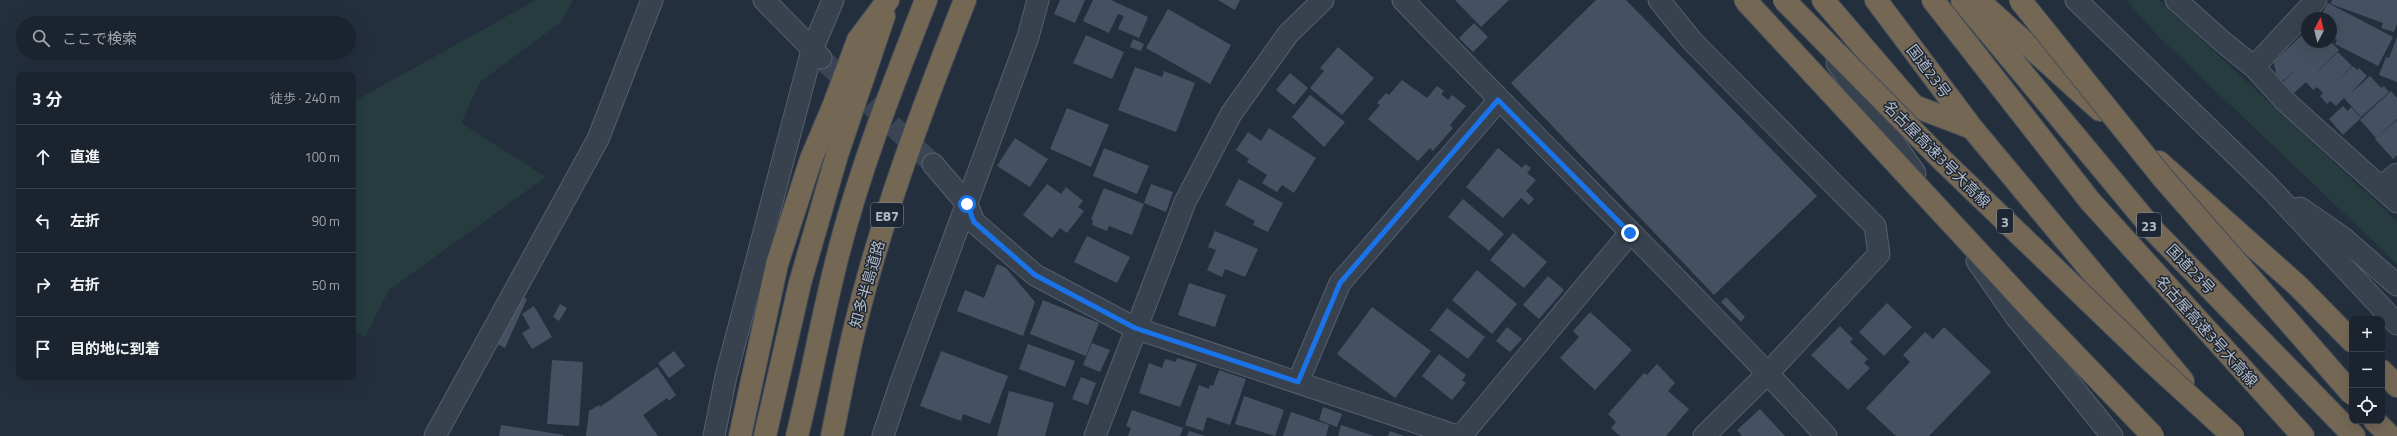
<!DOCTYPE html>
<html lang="ja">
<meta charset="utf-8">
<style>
body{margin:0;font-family:"Titillium Web","Noto Sans JP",sans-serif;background:#282f3a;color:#f1f3f6}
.controls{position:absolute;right:12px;bottom:12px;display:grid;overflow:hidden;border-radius:8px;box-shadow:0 4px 16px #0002}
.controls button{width:36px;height:36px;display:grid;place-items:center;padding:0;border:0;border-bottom:1px solid #39404a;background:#1b232e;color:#f1f3f6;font:20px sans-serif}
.compass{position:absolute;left:2301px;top:12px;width:36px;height:36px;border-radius:50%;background:#1b232e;box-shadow:0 4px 16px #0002;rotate:7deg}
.stop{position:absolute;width:12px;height:12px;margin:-9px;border:3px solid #1a73e8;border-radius:50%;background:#fff}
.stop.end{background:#1a73e8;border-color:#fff;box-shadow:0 1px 4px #0008}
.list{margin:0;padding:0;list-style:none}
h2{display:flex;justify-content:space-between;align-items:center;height:52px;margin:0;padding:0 16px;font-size:17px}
h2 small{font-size:13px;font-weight:400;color:#a0a4aa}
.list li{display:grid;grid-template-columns:26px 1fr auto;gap:12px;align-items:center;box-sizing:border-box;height:64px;padding:0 16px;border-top:1px solid #39404a}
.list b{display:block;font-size:15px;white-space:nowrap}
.list em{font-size:13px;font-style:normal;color:#a0a4aa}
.icon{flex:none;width:22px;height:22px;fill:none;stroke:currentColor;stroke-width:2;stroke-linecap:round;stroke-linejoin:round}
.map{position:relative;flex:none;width:2397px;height:436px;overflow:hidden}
.search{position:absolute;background:#1b232e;box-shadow:0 4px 16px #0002;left:16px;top:16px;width:340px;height:44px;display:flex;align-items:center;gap:10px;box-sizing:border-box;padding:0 14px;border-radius:22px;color:#a0a4aa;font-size:15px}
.panel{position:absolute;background:#1b232e;box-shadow:0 4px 16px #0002;left:16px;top:72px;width:340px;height:308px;border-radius:8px}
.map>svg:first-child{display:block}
</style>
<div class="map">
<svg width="2397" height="436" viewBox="0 0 2397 436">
<rect width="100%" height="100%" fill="#242f3e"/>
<!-- green -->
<path fill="#263c3f" d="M536 0H573L562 21 480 82 461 123 546 177 389 290 365 337 353 331V102Z
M2126 0H2159L2397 221V264L2157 35Z"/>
<!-- building -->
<path fill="#455162" d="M1060 0H1085L1075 23 1054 14Z
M1093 0H1111L1148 17 1139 38 1118 29 1124 16 1118 14 1109 33 1083 21Z
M1218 0H1240L1235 10Z
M1455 0H1509L1481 27Z
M1596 0H1626L1817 196 1714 295 1511 83Z
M2332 0H2397V24L2394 32 2381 28 2383 23 2331 4Z
M2328 3 2393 37 2378 66 2335 44 2337 40 2331 37 2334 28 2331 26V18H2320Z
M1168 9 1231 45 1210 84 1146 48Z
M1474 23 1488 37 1473 52 1459 38Z
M2307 30V42H2331L2339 50 2308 81 2338 52 2352 66 2335 82 2353 66 2357 70 2359 68 2367 76 2349 95 2370 76 2381 88 2384 86 2389 92 2361 117 2344 98 2336 106 2330 101 2327 104 2320 96 2323 93 2317 87 2313 90 2306 82 2294 93 2283 82 2298 67 2283 81 2276 74 2274 62Z
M1086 35 1124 52 1112 79 1073 63Z
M2397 37V82L2379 75 2386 57 2389 58Z
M1133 39 1144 44 1141 51 1130 47Z
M1338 47 1374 78 1342 115 1310 88 1324 71 1320 68Z
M1135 67 1162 77 1164 71 1195 83 1176 132 1118 110Z
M1290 73 1308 88 1294 105 1276 90Z
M1402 80 1427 98 1437 86 1444 91 1441 94 1448 100 1452 95 1466 106 1450 125 1453 128 1433 151 1430 148 1418 161 1368 119 1380 105 1377 103 1386 93 1389 95Z
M2391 91 2397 98V119L2376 138 2360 120Z
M1310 95 1345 122 1324 147 1292 117Z
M2343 106 2348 111 2351 107 2361 118 2343 135 2329 119Z
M1067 108 1109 125 1091 167 1050 149Z
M2397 120V155L2393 159 2375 139Z
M1269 128 1316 158 1294 193 1282 185 1277 192 1262 183 1267 175 1247 162 1249 159 1236 150 1248 132 1261 141Z
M1015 138 1048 159 1030 187 997 166Z
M1104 148 1149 166 1137 194 1093 176Z
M1498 148 1522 168 1525 164 1531 168 1527 173 1536 180 1526 191 1534 199 1529 205 1521 198 1503 218 1466 187Z
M1239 179 1283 203 1268 232 1253 225 1255 221 1225 205Z
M1047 184 1061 194 1066 187 1083 201 1078 207 1084 211 1067 233 1060 228 1052 238 1023 215Z
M1151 184 1173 192 1166 212 1144 203Z
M1104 188 1144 204 1132 235 1109 226 1107 231 1092 225 1093 220 1091 219Z
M1463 199 1504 234 1489 251 1448 217Z
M1215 231 1258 249 1245 277 1225 269 1222 277 1207 270 1216 250 1208 247Z
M1513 233 1547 262 1524 288 1490 260Z
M1087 236 1130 257 1117 283 1074 262Z
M997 264 1006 268 1035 302 1023 336 957 311 965 290 984 298Z
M1477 270 1517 304 1492 334 1452 300Z
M1548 276 1564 290 1539 319 1523 305Z
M1189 283 1226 295 1215 327 1178 315Z
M520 296 527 299 505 348 497 344Z
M1726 297 1745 317 1741 322 1721 302Z
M1043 300 1099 323 1086 356 1030 334Z
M1887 303 1912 327 1884 356 1859 332Z
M560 304 567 308 559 321 553 317Z
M534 306 552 337 532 349 522 333 530 328 522 314Z
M1372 307 1431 351 1395 398 1337 354Z
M1447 308 1485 337 1468 359 1430 330Z
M1590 312 1632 350 1595 390 1560 358 1579 337 1573 331Z
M1840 326 1853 339 1850 342 1868 359 1864 363 1870 368 1848 390 1811 355Z
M1507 327 1522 339 1510 352 1496 341Z
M1944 327 1991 372 1929 436H1896L1866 408 1910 362 1903 355 1925 332 1933 339Z
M1092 343 1110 350 1100 372 1083 365Z
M1028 344 1075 361 1065 387 1019 369Z
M674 351 685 366 669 378 658 363Z
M941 351 1008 376 990 424 963 414 961 421 920 406Z
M1439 354 1466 375 1462 380 1466 383 1452 400 1422 376Z
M1177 358 1197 364 1180 407 1139 393 1149 363 1162 368 1165 359 1176 362Z
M552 360 583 362 579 426 547 424Z
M1657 364 1675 383 1668 391 1689 409 1666 436H1620L1611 428 1616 422 1608 414 1644 373 1647 375Z
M657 367 676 395 669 401 667 398 643 415 658 436H586L589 411 599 405 600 407Z
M1219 370 1246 379 1230 425 1207 417 1203 431 1185 425 1199 385 1209 389 1210 385 1213 386Z
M1081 377 1096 383 1088 405 1072 399Z
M1009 391 1054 403 1045 436H997Z
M1244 396 1284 410 1275 436 1235 424Z
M1323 407 1342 414 1337 427 1319 420Z
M1760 409 1785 436H1742L1737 430Z
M1132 410 1183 428 1180 436H1128L1131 428 1126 426Z
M1291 412 1329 425 1326 436H1283Z
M501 425 564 435 563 436H499Z
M1341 425 1374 436H1338Z
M1189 431 1205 436H1187Z
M1390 431 1404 436H1388Z"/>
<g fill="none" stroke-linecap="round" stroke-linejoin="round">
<!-- street-tunnel -->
<path stroke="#3a4453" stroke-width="21" stroke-dasharray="21 10" stroke-linecap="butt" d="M824 61 933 164"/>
<defs>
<path id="street" d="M764 0 821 58
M1403 0C1543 146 1689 287 1826 436
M1659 0 1693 42 1875 226 1879 254 1768 373 1704 436
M2076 0 2268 186 2397 324
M2176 0 2223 42 2254 67 2285 101 2397 202
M1837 63 1915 173
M2254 67 2316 0
M933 164 967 204 974 222 1035 275 1135 328 1457 436
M2382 186 2397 174
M2300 208 2342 237 2397 285
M1977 261 2016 317 2112 436
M1298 382 1340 283 1499 100
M435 436 598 139 652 0
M714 436 726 376 812 50 833 0
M883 436 901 382 1028 37 1038 0
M1095 436 1185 202 1231 114 1288 34 1323 0
M1461 436 1630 233"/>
<path id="highway" d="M1823 0 1914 106 1972 128
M1876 0 1972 128 2183 381
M1933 0 2090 201 2303 436
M1962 0 2155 232 2354 436
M1978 0 2100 110
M2159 162 2298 286 2352 341
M2382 371 2397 386
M2375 421 2390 436
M740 436 777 264 811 159 833 107 858 40 888 0
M765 436 800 283 837 155 884 16
M797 436C811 380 821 323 835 267 857 176 892 87 926 0
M832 436C839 402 845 369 853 335 880 221 922 109 965 0"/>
</defs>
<!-- street casing -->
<use href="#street" stroke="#565f6c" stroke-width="23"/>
<!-- highway casing -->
<use href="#highway" stroke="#434c59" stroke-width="24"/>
<!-- street -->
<use href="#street" stroke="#38414e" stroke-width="21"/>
<!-- highway -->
<use href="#highway" stroke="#746855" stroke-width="22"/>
<defs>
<path id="highway-bridge" d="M1745 0 2032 310 2153 436
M1784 0 1940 158 2153 363 2233 436
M2020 0 2163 178 2352 394"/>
</defs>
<!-- highway-bridge casing -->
<use href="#highway-bridge" stroke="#434c59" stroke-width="24" stroke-linecap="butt"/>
<!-- highway-bridge -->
<use href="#highway-bridge" stroke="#746855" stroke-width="22"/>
</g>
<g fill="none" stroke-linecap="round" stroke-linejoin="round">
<!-- route -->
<path stroke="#1a73e8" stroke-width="5" d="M967 204 974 222 1035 275 1135 328 1298 382 1340 283 1498 100 1630 233"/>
</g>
<g text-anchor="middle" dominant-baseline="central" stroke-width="3" stroke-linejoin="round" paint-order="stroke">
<!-- shield labels -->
<g fill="#1d2633" stroke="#878f9c" stroke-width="1">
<rect x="871" y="203" width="32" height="24" rx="3"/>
<rect x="1997" y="209" width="16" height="24" rx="3"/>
<rect x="2137" y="213" width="24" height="24" rx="3"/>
</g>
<g font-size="14" font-weight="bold" fill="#b4bcc9">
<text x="887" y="215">E87</text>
<text x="2005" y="221">3</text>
<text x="2149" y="225">23</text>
</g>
<!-- street labels -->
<g font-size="15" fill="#b4bcc9" stroke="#1d2633">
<text transform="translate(1929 71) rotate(53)">国道23号</text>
<text transform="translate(1937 154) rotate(45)">名古屋高速3号大高線</text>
<text transform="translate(2191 269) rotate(46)">国道23号</text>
<text transform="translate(867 284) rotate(-74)">知多半島道路</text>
<text transform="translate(2207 331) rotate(48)">名古屋高速3号大高線</text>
</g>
</g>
</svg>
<div class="controls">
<button>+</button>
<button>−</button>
<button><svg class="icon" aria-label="locate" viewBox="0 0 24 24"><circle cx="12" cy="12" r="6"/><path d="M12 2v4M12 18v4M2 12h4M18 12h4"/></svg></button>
</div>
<svg class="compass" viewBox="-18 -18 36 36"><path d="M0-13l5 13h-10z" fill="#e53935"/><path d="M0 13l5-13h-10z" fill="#a0a4aa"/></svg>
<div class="stop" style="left:967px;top:204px"></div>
<div class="stop end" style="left:1630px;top:233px"></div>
<div class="search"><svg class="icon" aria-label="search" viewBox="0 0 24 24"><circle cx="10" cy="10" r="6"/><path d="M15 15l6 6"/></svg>ここで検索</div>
<section class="panel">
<h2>3 分<small>徒歩 · 240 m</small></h2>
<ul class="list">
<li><svg class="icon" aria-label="ahead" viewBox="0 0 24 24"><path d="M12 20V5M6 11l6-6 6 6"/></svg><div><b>直進</b></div><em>100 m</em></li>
<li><svg class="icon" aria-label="left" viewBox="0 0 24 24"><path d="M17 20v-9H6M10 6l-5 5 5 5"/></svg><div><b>左折</b></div><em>90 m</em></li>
<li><svg class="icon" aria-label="right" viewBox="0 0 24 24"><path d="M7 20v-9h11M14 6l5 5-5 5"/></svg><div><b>右折</b></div><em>50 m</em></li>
<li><svg class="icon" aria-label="arrive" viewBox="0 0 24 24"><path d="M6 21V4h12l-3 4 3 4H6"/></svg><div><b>目的地に到着</b></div></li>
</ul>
</section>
</div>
